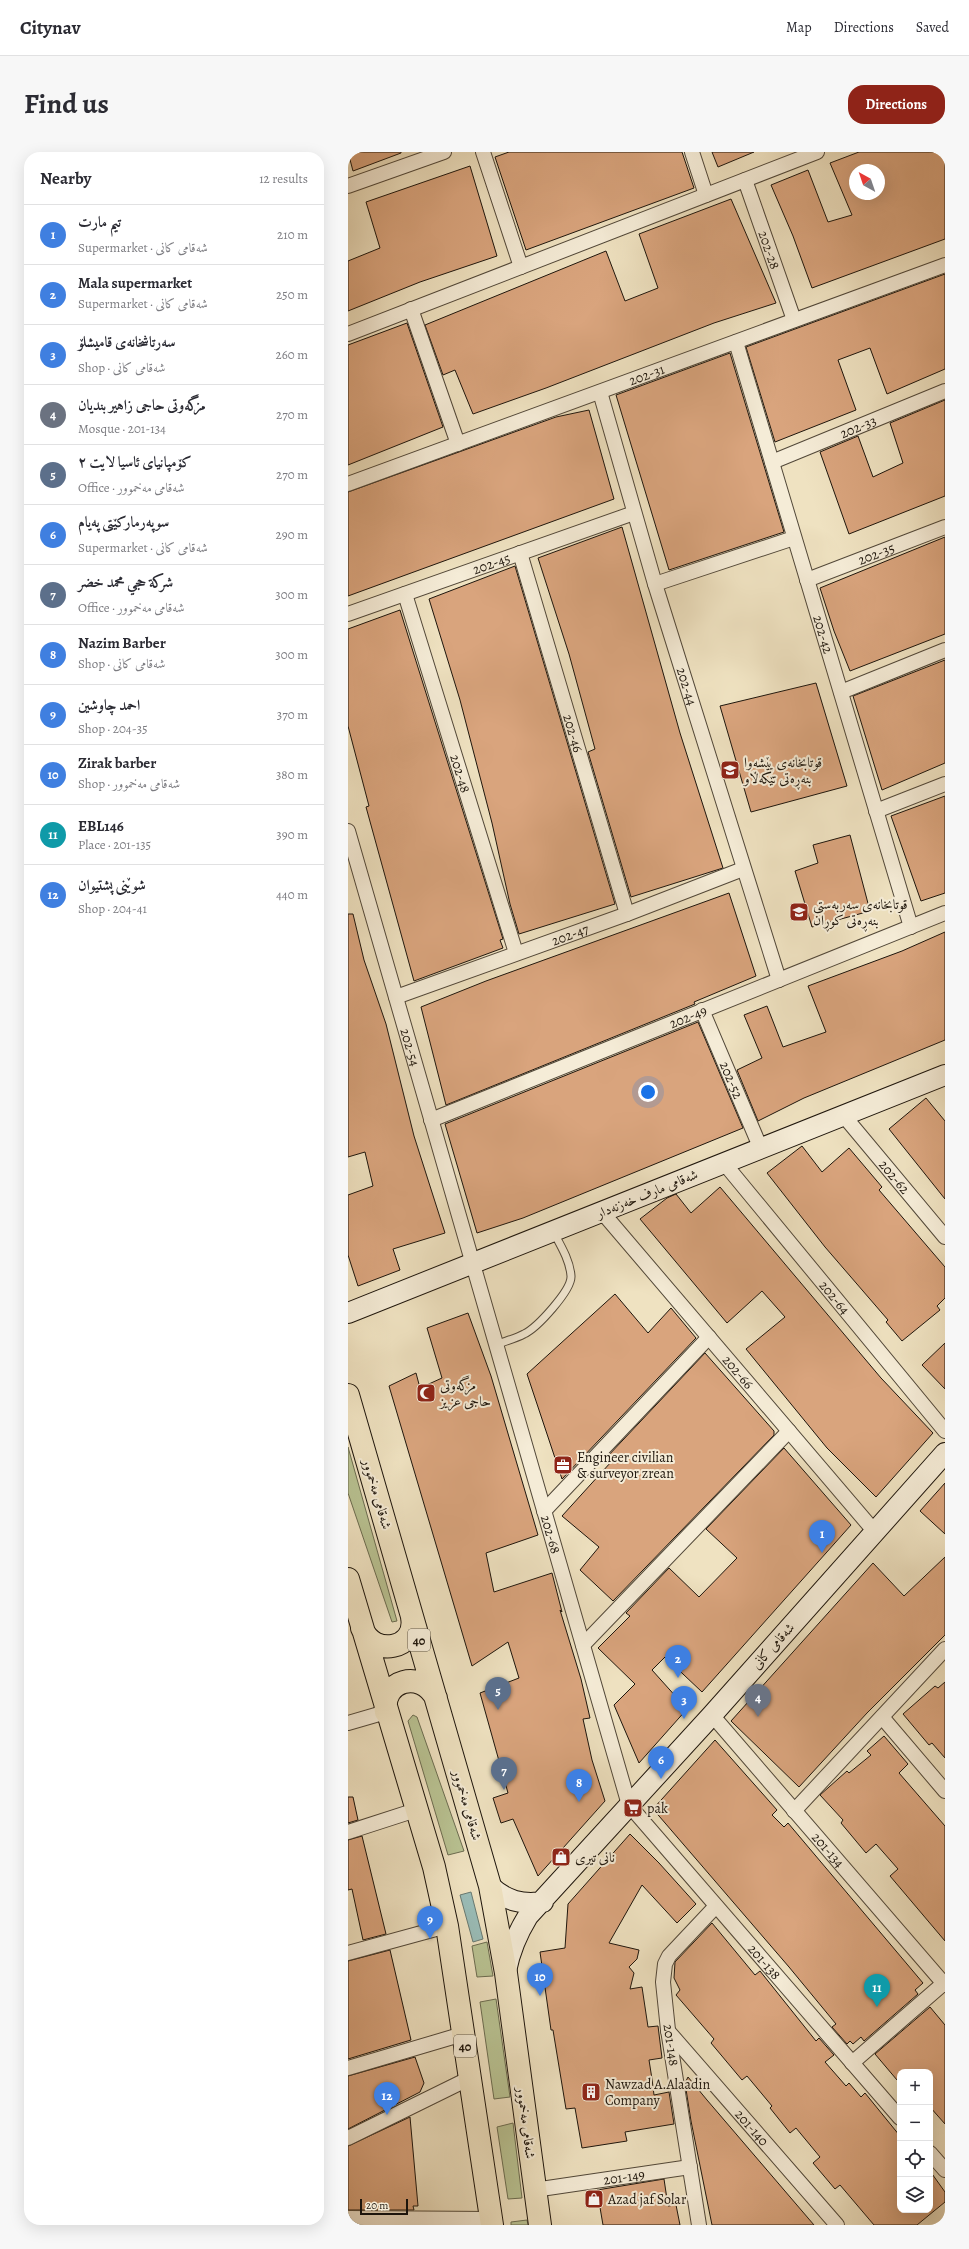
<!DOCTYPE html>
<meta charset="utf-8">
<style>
body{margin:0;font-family:Alegreya,Amiri,serif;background:#f7f7f7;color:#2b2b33}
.controls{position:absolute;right:12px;bottom:12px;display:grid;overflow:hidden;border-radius:8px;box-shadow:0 4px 16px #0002}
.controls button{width:36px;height:36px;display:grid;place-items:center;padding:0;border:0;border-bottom:1px solid #e1e1e2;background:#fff;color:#2b2b33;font:20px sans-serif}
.compass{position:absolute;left:501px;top:12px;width:36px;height:36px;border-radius:50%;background:#fff;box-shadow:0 4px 16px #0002;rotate:320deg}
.scale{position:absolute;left:12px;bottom:10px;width:48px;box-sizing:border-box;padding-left:4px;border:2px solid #1d150c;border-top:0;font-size:11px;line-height:14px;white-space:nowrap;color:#1d150c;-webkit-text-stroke:3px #f5ecd7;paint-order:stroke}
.you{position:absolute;left:300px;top:940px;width:14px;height:14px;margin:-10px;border:3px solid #fff;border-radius:50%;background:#1a73e8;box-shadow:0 0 0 6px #1a73e833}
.badge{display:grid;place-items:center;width:26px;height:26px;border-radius:50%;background:#8f2418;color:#fff;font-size:13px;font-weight:700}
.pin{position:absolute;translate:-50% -33px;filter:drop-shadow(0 1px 2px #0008)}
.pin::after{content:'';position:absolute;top:21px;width:14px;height:12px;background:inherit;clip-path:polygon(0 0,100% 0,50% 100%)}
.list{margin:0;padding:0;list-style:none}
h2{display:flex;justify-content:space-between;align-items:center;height:52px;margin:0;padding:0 16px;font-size:17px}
h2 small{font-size:13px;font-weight:400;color:#7c7c81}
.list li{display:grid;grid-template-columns:26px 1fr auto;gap:12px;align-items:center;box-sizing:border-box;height:60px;padding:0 16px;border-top:1px solid #e1e1e2}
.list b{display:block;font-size:15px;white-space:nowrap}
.list p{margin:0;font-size:13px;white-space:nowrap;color:#7c7c81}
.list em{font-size:13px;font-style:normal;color:#7c7c81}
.icon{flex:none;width:22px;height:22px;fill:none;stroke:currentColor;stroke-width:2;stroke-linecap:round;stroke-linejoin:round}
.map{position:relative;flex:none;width:597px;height:2073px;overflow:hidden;border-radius:16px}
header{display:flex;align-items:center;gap:24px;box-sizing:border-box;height:56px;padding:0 20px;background:#fff;border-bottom:1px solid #e1e1e2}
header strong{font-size:19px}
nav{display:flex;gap:22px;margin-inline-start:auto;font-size:14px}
.intro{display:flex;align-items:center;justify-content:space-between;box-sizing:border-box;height:96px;padding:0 24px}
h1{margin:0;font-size:28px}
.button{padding:10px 18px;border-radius:16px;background:#8f2418;color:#fff;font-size:14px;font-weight:700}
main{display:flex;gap:24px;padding:0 24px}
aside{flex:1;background:#fff;border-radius:16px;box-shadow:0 4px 16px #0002}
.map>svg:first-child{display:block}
</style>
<header>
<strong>Citynav</strong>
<nav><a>Map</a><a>Directions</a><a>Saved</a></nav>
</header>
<div class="intro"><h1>Find us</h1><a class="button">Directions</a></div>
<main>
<aside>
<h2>Nearby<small>12 results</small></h2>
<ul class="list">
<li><span class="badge" style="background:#3f7fe0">1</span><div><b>تيم مارت</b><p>Supermarket · شەقامی کانی</p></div><em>210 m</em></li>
<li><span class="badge" style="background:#3f7fe0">2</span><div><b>Mala supermarket</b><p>Supermarket · شەقامی کانی</p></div><em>250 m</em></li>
<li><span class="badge" style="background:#3f7fe0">3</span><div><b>سەرتاشخانەی قامیشلۆ</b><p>Shop · شەقامی کانی</p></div><em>260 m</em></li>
<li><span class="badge" style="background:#6b7280">4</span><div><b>مزگەوتی حاجی زاهیر بندیان</b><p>Mosque · 201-134</p></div><em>270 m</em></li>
<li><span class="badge" style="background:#5c6f8a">5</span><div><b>کۆمپانیای ئاسیا لایت ٢</b><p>Office · شەقامی مەخموور</p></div><em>270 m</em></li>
<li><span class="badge" style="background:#3f7fe0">6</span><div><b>سوپەرماركێتی پەیام</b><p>Supermarket · شەقامی کانی</p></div><em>290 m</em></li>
<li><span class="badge" style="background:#5c6f8a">7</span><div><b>شركة حجي محمد خضر</b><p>Office · شەقامی مەخموور</p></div><em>300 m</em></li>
<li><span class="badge" style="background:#3f7fe0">8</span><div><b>Nazim Barber</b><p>Shop · شەقامی کانی</p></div><em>300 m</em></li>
<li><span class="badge" style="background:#3f7fe0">9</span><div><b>احمد چاوشين</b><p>Shop · 204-35</p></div><em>370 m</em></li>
<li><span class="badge" style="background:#3f7fe0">10</span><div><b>Zirak barber</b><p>Shop · شەقامی مەخموور</p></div><em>380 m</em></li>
<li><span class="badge" style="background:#0f9aa8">11</span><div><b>EBL146</b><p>Place · 201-135</p></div><em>390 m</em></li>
<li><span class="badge" style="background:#3f7fe0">12</span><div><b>شوێنی پشتیوان</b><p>Shop · 204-41</p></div><em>440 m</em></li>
</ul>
</aside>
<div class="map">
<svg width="597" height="2073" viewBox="0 0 597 2073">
<rect width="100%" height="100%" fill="#efe2c1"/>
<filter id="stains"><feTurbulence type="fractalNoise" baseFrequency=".005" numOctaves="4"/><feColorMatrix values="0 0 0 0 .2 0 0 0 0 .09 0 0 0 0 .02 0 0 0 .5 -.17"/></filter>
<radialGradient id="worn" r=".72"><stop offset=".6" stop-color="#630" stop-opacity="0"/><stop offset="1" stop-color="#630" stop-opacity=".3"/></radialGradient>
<!-- green -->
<path fill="#b9c393" stroke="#6b6c50" d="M0 1295 49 1469 44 1470 0 1341Z
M65 1563 69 1565 116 1699 100 1703 60 1569Z
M139 1790 145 1824 129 1825 124 1794Z
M148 1847 162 1945 146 1947 132 1850Z
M165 1971 174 2046 160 2047 149 1975Z
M179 2068 180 2073H163V2070Z"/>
<!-- water -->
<path fill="#9abdb8" stroke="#687a73" d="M123 1740 135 1787 125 1790 112 1743Z"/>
<!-- building -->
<path fill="#d9a47d" stroke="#1d150c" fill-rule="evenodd" d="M0 0H53V1L5 19Z
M161 0H334L346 36 178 98 147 5Z
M364 0H406L370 15Z
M511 0H597V87L464 136 445 84 423 33 460 18 480 70 504 63 482 11ZM507 18H531V42H507Z
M122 14 149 104 72 130 0 159V109L32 96 18 50Z
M383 47 428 151 366 171 198 236 125 262 107 218 95 223 77 173 258 99 277 149 310 136 291 82Z
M597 122V217L539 242 522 196 490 208 508 258 427 290 398 195Z
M59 171 95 275 0 313V193Z
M382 201 436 380 321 418 268 243Z
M597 248V344L501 382 472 300 510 284 525 325 555 311 542 271Z
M241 258 266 347 0 444V340L208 265Z
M274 375 332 581 375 716 283 745 240 600 247 597 221 502 190 406Z
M597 385V482L502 519 486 479 472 436Z
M167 414 267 752 171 782 162 752 144 671 112 548 81 447Z
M52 458 155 787 152 788 155 796 66 829 18 655 21 654 0 574V477Z
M597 508V611L534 638 505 544Z
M468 531 499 634 403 660 372 554Z
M597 644V741L573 749 543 664Z
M502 683 522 759 464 775 447 719 470 711 465 693Z
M381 741 408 824 346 850 347 852 98 953 73 855 138 829Z
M0 762H5L16 808 38 872 66 984 97 1081 45 1097 52 1118 10 1134 0 1103V1043L25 1034 17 1000 0 1005Z
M597 780V888L456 946 410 969 389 918 414 906 396 863 419 854 435 895 478 880 460 834 554 799Z
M350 870 395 976 175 1066 129 1081 97 972Z
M578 946 597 969V1047L541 977Z
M454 994 474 1020 501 996 534 1035 531 1038 597 1115V1146L589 1154 592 1158 554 1189 538 1170 540 1168 477 1095 419 1021Z
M372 1035 533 1226 585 1281 528 1345 479 1296 398 1197 437 1165 414 1139 379 1171 292 1067 319 1046 328 1042 343 1061Z
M267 1142 300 1181 323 1156 348 1186 214 1327 179 1222Z
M120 1161 143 1224 190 1383 138 1401 146 1440 204 1421 214 1460 212 1458 233 1527 242 1566 235 1567 244 1608 257 1649 190 1724 165 1667 153 1671 145 1646 160 1641 132 1541 171 1526 160 1490 124 1514 41 1234 68 1221 72 1236 94 1226 79 1176Z
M597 1191V1237L574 1213Z
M357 1201 426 1279V1283L265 1449 232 1418 251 1395 214 1364 263 1310 258 1306Z
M436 1296 503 1373 354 1540 317 1505 304 1518 339 1557 291 1611 266 1553 287 1532 250 1496 282 1464 278 1461 321 1416 351 1445 389 1406 358 1377Z
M597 1331V1382L572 1359Z
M597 1405V1483L519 1561 451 1635 383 1569 525 1411 556 1444Z
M597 1530V1606L584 1591 581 1593 555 1562 587 1534 590 1536Z
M536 1584 560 1612 551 1621 597 1674V1789L542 1724 550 1717 528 1692 518 1701 493 1671 495 1668 472 1643 499 1619 501 1621 523 1603 519 1599Z
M367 1588 429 1658 424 1663 436 1675 440 1671 575 1831 567 1838 570 1842 516 1889 513 1885 505 1892 502 1889 499 1892 484 1875 488 1872 441 1815 305 1657Z
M0 1645H5L10 1668 0 1671Z
M282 1682 311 1711 348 1752 329 1771 294 1733 261 1791 291 1798 289 1807 281 1815 286 1821 282 1837 294 1835 300 1875 310 1874 314 1906 301 1908 304 1927 306 1943 321 1940 326 1972 277 1980 279 1989 234 1996 227 1956 218 1957 205 1878H203L192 1800 217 1796 220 1752Z
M14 1684 38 1782 15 1788 4 1737 0 1738V1688Z
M364 1771 407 1823 412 1819 468 1889 471 1886 486 1903 477 1910 498 1934 501 1931 513 1945 517 1941 552 1984V2058H582V2019L597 2040V2050L569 2073H526L492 2033 487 2037 465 2011 472 2005 448 1976 442 1981 422 1956 424 1954 399 1924 394 1928 363 1891 366 1887 328 1843 332 1838 326 1826 327 1810Z
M42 1798 63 1888 0 1907V1809Z
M582 1855 597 1873V1972L582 1955V1920H552V1925L549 1928 527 1902Z
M67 1905 76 1931 72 1940 0 1977V1924Z
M340 1925 359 1948 466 2073H364L343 1969 337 1931Z
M62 1965 70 2054H65L66 2058H0V1994Z
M316 2027 320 2054 328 2053 332 2073H255L249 2038Z"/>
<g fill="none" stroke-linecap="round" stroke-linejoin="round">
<defs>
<path id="lane" d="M147 1193C157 1189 167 1187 176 1182 189 1176 224 1138 223 1124 222 1109 213 1094 206 1081"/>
<g id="street">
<path d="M135 0 173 115"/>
<path d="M344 0 358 43"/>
<path id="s1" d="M397 28 446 168"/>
<path d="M0 34 96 0"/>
<path d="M63 157 110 292"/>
<path d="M0 182 469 0"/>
<path id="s2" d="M388 190 563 775"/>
<path id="s3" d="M252 240 307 432 431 828"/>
<path id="s4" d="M424 310 597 239"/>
<path id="s5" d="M0 332 597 113"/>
<path id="s6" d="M172 401 279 762"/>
<path id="s7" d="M459 428 597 375"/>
<path d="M307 432 446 386"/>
<path id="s8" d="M57 442 168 801"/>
<path id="s9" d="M0 462 286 361"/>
<path d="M493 540 597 498"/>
<path d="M528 659 597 632"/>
<path id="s10" d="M0 679 281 1653 552 1966"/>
<path id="s11" d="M48 845 279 762 395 717"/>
<path id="s12" d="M354 858 413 997"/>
<path id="s13" d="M496 964 597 1085"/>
<path id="s14" d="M83 968 597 761"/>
<path id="s15" d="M376 1011 597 1279"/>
<path id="s16" d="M254 1060 527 1380"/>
<path d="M196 1359 361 1185"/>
<path d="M235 1493 441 1279"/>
<path id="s17" d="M364 1563 597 1833"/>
<path d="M534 1565 597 1639"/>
<path d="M0 1571 38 1560"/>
<path d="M446 1659 597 1497"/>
<path d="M0 1680 68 1658"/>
<path d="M0 1801 99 1774"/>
<path id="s18" d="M320 1879 489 2073"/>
<path d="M504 1911 596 1831"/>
<path d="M0 1916 115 1882"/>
<path d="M0 1986 122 1926"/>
<path d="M582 2001 597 2018"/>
<path id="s19" d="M186 2038 342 2015"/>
<path d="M0 2066 143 2067"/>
<path d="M351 2073 320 1878 315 1830 317 1812 321 1804 368 1754"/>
</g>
<path id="secondary" d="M0 1161 597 923
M142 1734C158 1749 174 1753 195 1750
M158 1819C162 1798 169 1782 180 1764L364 1563 597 1301"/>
<path id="highway" d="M0 1243 142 1734 158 1821 192 2073
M0 1427 86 1715 99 1774 144 2073
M14 1476C25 1506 70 1497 64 1465
M38 1560C33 1528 73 1517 88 1546"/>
</defs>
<!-- lane casing -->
<use href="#lane" stroke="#524839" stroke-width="9"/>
<!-- street casing -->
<use href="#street" stroke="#524839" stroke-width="16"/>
<!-- secondary casing -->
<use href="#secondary" stroke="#1d150c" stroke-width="22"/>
<!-- highway casing -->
<use href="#highway" stroke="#1d150c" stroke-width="24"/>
<!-- lane -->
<use href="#lane" stroke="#f5ecd7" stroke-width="7"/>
<!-- street -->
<use href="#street" stroke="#f5ecd7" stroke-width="14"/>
<!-- secondary -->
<use href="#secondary" stroke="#f5ecd7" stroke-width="20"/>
<!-- highway -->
<use href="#highway" stroke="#efe2c1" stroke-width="22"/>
</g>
<!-- icons -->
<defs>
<symbol id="school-square" viewBox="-11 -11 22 22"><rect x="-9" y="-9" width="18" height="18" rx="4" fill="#8f2418" stroke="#f5ecd7"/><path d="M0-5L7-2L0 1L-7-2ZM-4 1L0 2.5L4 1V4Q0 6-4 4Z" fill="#fff"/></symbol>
<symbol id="mosque-square" viewBox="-11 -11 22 22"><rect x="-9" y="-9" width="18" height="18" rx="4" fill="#8f2418" stroke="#f5ecd7"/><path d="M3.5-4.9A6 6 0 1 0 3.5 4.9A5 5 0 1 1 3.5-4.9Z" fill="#fff"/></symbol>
<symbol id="office-square" viewBox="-11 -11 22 22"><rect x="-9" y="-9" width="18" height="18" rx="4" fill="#8f2418" stroke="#f5ecd7"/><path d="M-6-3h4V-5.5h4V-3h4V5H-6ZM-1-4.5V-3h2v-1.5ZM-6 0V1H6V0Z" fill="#fff"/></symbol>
<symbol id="supermarket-square" viewBox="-11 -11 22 22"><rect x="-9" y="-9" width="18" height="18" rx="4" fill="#8f2418" stroke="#f5ecd7"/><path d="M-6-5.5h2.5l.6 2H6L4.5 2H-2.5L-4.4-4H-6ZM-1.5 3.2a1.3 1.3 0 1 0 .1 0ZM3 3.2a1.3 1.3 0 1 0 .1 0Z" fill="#fff"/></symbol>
<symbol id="shop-square" viewBox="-11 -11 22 22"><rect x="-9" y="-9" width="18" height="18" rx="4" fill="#8f2418" stroke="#f5ecd7"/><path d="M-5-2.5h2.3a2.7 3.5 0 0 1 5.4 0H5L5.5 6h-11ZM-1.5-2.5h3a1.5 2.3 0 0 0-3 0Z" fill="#fff"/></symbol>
<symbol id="building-square" viewBox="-11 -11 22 22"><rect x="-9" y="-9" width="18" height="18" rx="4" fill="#8f2418" stroke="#f5ecd7"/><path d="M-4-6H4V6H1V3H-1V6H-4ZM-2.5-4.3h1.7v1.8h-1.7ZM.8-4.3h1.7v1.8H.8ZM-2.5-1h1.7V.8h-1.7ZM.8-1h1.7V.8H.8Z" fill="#fff"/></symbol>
</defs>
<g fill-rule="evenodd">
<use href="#school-square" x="371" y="607" width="22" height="22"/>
<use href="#school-square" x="440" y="749" width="22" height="22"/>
<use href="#mosque-square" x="67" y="1230" width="22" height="22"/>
<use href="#office-square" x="204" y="1302" width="22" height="22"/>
<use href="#supermarket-square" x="274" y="1645" width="22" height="22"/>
<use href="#shop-square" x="202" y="1694" width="22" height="22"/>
<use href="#building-square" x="232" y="1929" width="22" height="22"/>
<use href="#shop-square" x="235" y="2036" width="22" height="22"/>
</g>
<g text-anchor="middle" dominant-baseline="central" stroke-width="4" stroke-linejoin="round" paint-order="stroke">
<!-- shield labels -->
<g fill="#f5ecd7" stroke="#5e5649" stroke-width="1">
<rect x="60" y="1477" width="22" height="22" rx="3"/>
<rect x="106" y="1883" width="22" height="22" rx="3"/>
</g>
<g font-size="13" font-weight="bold" fill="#1d150c">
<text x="71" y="1488">40</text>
<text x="117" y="1894">40</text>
</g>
<!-- street labels -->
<g font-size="14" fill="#1d150c" stroke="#f5ecd7">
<text stroke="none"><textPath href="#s1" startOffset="74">202-28</textPath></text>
<text stroke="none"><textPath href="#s5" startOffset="318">202-31</textPath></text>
<text stroke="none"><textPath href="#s4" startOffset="93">202-33</textPath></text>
<text stroke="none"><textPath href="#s7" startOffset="74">202-35</textPath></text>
<text stroke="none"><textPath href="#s9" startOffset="152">202-45</textPath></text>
<text stroke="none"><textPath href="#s2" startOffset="305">202-42</textPath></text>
<text stroke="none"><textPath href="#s3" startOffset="307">202-44</textPath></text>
<text stroke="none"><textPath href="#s6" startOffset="188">202-46</textPath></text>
<text stroke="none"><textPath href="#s8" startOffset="188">202-48</textPath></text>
<text stroke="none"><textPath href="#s11" startOffset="185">202-47</textPath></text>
<text stroke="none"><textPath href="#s14" startOffset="277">202-49</textPath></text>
<text stroke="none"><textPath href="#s10" startOffset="225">202-54</textPath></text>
<text stroke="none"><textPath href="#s12" startOffset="76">202-52</textPath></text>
<text stroke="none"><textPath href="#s13" startOffset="79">202-62</textPath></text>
<text transform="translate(299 1042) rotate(-22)">شەقامی مارف خەزنەدار</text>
<text stroke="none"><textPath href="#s15" startOffset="174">202-64</textPath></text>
<text stroke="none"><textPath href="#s16" startOffset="210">202-66</textPath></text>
<text transform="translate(29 1342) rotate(74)">شەقامی مەخموور</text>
<text stroke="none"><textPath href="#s10" startOffset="732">202-68</textPath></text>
<text transform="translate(425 1494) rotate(-48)">شەقامی کانی</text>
<text transform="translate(119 1653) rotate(74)">شەقامی مەخموور</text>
<text stroke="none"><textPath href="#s17" startOffset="178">201-134</textPath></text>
<text stroke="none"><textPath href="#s10" startOffset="1221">201-138</textPath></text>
<text transform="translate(323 1893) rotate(82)">201-148</text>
<text transform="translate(178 1971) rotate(83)">شەقامی مەخموور</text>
<text stroke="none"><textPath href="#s18" startOffset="128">201-140</textPath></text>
<text stroke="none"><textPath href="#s19" startOffset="91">201-149</textPath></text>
</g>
<!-- poi labels -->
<g font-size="14" fill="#1d150c" stroke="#f5ecd7" text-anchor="start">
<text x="396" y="610">قوتابخانەی پێشەوا<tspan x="396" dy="16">بنەڕەتی تێکەڵاو</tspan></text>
<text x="465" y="752">قوتابخانەی سەربەستی<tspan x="465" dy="16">بنەڕەتی کوڕان</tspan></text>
<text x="92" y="1233">مزگەوتی<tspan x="92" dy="16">حاجی عزیز</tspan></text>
<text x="229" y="1305">Engineer civilian<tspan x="229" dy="16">&amp; surveyor zrean</tspan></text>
<text x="299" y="1656">pak</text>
<text x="227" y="1705">نانی تیری</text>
<text x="257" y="1932">Nawzad A.Alaadin<tspan x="257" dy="16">Company</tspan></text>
<text x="260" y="2047">Azad jaf Solar</text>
</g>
</g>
<rect width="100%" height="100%" filter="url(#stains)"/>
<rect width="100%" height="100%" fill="url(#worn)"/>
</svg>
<div class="controls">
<button>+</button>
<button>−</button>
<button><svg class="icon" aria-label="locate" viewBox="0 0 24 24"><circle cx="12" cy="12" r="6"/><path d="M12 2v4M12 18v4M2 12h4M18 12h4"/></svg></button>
<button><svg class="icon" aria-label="layers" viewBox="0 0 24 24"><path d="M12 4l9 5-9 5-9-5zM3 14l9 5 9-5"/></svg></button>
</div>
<svg class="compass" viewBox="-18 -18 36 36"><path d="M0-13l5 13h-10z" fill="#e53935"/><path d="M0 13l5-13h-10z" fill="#7c7c81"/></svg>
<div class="scale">20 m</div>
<div class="you"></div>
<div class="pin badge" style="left:474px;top:1401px;background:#3f7fe0">1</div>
<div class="pin badge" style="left:330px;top:1526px;background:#3f7fe0">2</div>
<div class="pin badge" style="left:336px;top:1567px;background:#3f7fe0">3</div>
<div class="pin badge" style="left:410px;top:1565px;background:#6b7280">4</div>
<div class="pin badge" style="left:150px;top:1558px;background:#5c6f8a">5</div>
<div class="pin badge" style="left:313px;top:1627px;background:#3f7fe0">6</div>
<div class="pin badge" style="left:156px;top:1638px;background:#5c6f8a">7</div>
<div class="pin badge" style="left:231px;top:1650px;background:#3f7fe0">8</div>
<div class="pin badge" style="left:82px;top:1787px;background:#3f7fe0">9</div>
<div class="pin badge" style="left:192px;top:1844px;background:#3f7fe0">10</div>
<div class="pin badge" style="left:529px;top:1855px;background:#0f9aa8">11</div>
<div class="pin badge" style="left:39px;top:1963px;background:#3f7fe0">12</div>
</div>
</main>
